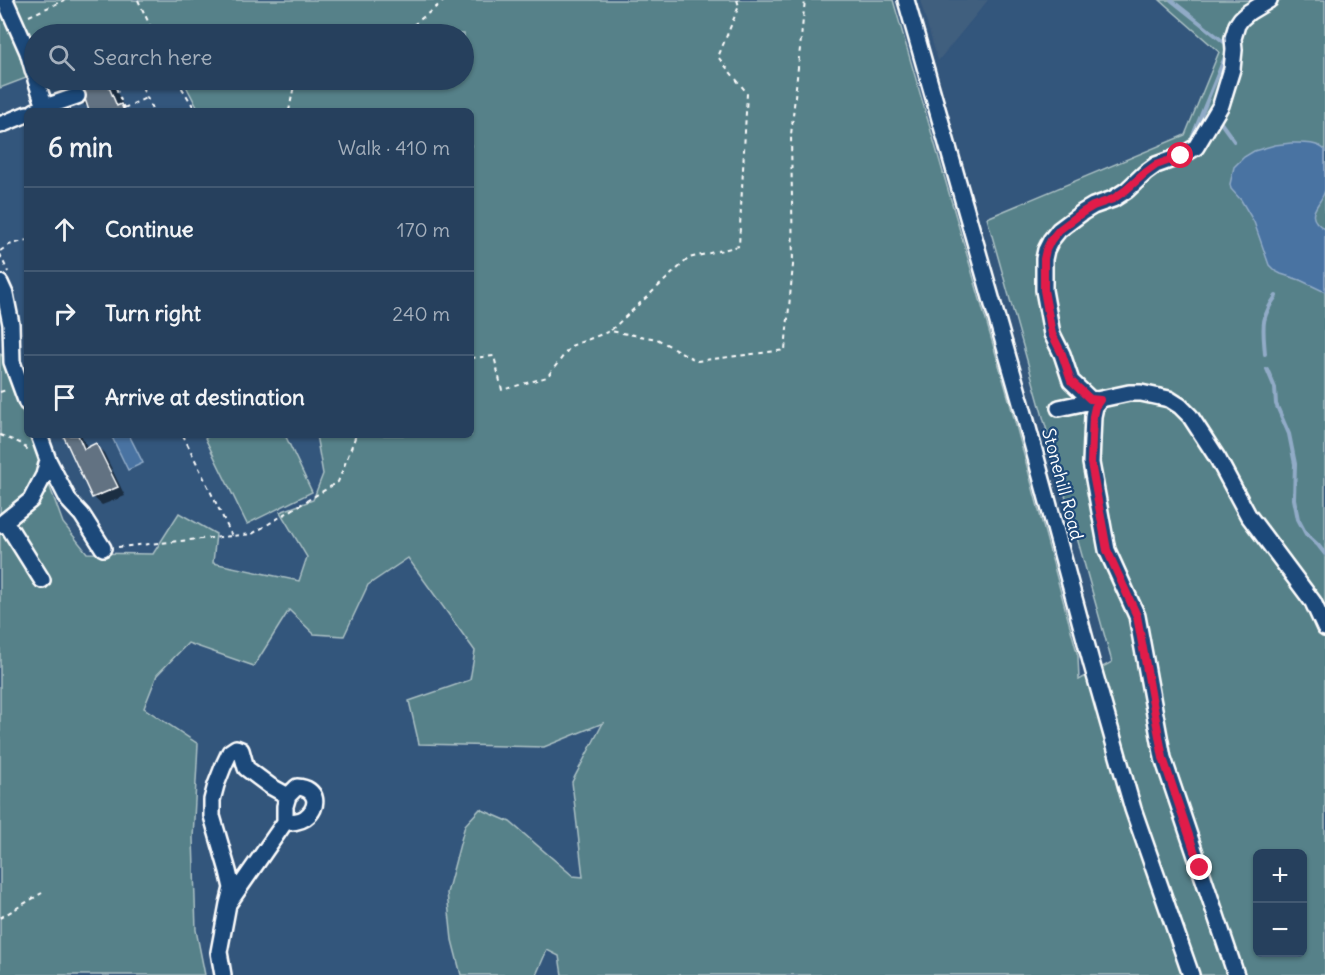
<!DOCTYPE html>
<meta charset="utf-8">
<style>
body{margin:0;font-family:Delius,sans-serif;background:#324b66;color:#f1f3f6}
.controls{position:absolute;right:18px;bottom:18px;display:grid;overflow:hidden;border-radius:9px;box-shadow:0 2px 4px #0004}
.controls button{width:54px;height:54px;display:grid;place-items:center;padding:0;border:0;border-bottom:2px solid #425972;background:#26405d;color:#f1f3f6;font:30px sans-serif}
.stop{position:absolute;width:18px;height:18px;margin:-14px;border:4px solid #e11d48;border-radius:50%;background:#fff}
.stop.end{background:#e11d48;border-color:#fff;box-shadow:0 2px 6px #0008}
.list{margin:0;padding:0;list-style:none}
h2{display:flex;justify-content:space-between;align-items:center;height:78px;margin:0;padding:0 24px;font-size:26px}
h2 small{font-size:20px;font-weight:400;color:#a4afbc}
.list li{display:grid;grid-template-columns:39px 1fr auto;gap:18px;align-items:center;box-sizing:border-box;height:84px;padding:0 24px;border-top:2px solid #425972}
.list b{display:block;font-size:22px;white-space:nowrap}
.list em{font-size:20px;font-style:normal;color:#a4afbc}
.icon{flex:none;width:33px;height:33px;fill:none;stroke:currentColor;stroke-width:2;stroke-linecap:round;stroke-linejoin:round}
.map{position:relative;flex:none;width:1325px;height:975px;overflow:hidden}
.search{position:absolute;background:#26405d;box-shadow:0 2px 4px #0004;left:24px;top:24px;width:450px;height:66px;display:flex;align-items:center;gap:15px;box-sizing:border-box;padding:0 21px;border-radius:33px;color:#a4afbc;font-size:22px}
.panel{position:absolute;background:#26405d;box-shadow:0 2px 4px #0004;left:24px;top:108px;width:450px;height:330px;border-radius:9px}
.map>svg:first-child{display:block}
</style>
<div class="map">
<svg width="1325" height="975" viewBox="0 0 1325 975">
<rect width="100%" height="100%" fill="#33567c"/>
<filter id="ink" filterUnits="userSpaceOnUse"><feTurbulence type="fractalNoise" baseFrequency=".0167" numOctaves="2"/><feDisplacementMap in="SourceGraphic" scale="12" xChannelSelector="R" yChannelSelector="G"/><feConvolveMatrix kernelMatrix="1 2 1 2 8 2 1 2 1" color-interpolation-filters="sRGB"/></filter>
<g filter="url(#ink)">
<!-- built -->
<path fill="#415e7e" d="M920 0H988L938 61Z"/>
<!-- green -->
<path fill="#578189" stroke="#abc0c4" stroke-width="1.5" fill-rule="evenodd" d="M0 0H893L1010 403 1078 656 1079 680 1112 662 987 218 1185 135 1219 52 1160 0H1325V975H562L559 956 547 950 536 975H461L452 940 447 893 465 825 480 809 510 822 573 876 583 877 572 782 603 723 544 747 419 744 409 701 470 680 475 651 408 558 368 585 344 636 314 634 289 610 254 666 188 643 157 675 144 708 198 744 193 838 196 930 205 975H0V354L2 355 27 423V435H31L63 523 87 553 153 554 179 513 216 534 213 563 299 581 307 557 280 512 313 500 323 474 316 435H471V111H199L183 80H464V34H159L157 32 147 34H34V75L0 88ZM1258 854H1302V952H1258Z
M211 435H285L312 492 247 524 205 438Z"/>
<!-- water -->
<path fill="#4873a2" stroke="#91abc7" stroke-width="1.5" d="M1291 143C1303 143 1317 142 1325 150 1325 163 1325 176 1325 189 1323 205 1300 214 1325 229V292L1300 280 1281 274 1275 271 1269 265 1254 222 1241 200 1231 189 1230 184 1234 167 1244 157 1254 151 1275 145Z
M111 435H129L143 463 128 470Z"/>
<!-- shadow -->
<path fill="#0007" d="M78 80H111L126 111H91L80 100 82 88Z
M65 435H81L88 449 96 445 104 453 125 496 102 505 93 497Z"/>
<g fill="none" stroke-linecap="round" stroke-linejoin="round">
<!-- stream -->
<path stroke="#91abc7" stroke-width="4" d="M1171 0 1229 46
M1221 123 1234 141
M1191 140 1227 52
M1265 354C1263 327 1260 319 1276 296
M1267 369 1275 388 1276 404 1289 434 1295 464 1294 499 1298 519 1306 534 1318 545 1325 554"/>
</g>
<!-- building -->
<path fill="#627282" stroke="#fff" stroke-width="1.5" d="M76 80H106L117 106 121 104 124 111H89L85 99 79 101 74 91 80 88Z
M63 435H78L84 449 96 443 118 487 92 498Z"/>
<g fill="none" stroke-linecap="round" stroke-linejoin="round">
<defs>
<path id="minor" d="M5 0 28 52 34 73
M906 0 1025 417 1092 665 1133 809 1191 975
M45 107 77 96
M35 111 45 107 36 80
M0 125 27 114
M0 283 5 294 11 324 12 362 27 403
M1100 400 1095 407 1093 416 1091 463 1107 550 1137 616 1163 758 1236 975
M1100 400 1090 399 1071 381 1062 354 1052 334 1044 290V259L1046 250 1051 240 1059 230 1083 212 1093 206 1113 199 1127 190 1145 173 1156 165 1181 156 1196 147 1221 105 1232 69 1234 50 1233 38 1237 25 1241 19 1249 12 1269 0
M1059 408 1129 393H1141L1169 399 1180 406 1190 416 1218 459 1248 515 1313 602 1325 628
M48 460 69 501 82 515 103 548
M5 521 42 580
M0 525 31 500 44 475 48 460 39 435
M228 904 232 888 228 871 212 816V800L216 785 223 767 230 752 236 748 241 750 246 768 270 786 288 796 297 787C318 788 320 807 305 818 299 822 292 822 285 822V806L288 796
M223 975 219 952 228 904 285 822"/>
</defs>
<!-- minor casing -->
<use href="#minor" stroke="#fff" stroke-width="20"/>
<!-- path -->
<path stroke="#fff" stroke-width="2" stroke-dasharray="4.5 4.5" stroke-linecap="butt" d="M138 0 154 34
M737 0 739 6 718 57 747 93 739 246 689 258 610 331 657 339 697 361 785 350 793 265 791 135 805 0
M29 16 65 0
M352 34 375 26H412L445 0
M113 80 125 111
M139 80 153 111
M177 80 196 111
M124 108 146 98
M289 111 295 80
M0 251 9 245 27 240
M0 254 8 272
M471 358 494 356 502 390 547 377 571 346 610 331
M0 392 6 390
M0 435 20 443 28 450
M183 435 232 536
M118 547 252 534 338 482 356 435
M0 918 42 893"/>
<!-- minor -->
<use href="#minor" stroke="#1f4a7a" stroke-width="15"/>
</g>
</g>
<g fill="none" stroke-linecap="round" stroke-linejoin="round" filter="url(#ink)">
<!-- route -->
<path stroke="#e11d48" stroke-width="8" d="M1181 156 1156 165 1145 173 1126 190 1113 199 1093 206 1083 212 1059 230 1051 240 1046 250 1044 259V290L1052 334 1062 354 1071 381 1090 399 1100 400 1095 407 1093 416 1091 463 1107 550 1137 616 1163 758 1200 868"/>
</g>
<g text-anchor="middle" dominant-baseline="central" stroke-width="4.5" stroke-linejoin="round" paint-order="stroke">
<!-- street labels -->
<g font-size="18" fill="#fff" stroke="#1f4a7a">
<text transform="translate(1063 484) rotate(75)">Stonehill Road</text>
</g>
</g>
</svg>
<div class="controls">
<button>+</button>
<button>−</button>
</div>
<div class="stop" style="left:1181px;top:156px"></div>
<div class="stop end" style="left:1200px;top:868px"></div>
<div class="search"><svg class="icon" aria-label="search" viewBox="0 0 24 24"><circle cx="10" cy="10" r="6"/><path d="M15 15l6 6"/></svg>Search here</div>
<section class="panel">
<h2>6 min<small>Walk · 410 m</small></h2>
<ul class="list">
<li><svg class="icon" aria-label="ahead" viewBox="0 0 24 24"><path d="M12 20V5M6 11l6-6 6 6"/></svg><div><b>Continue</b></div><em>170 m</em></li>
<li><svg class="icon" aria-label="right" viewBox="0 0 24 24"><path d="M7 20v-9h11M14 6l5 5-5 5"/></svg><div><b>Turn right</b></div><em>240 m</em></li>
<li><svg class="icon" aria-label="arrive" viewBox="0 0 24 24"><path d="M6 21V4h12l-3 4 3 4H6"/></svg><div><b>Arrive at destination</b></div></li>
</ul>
</section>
</div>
